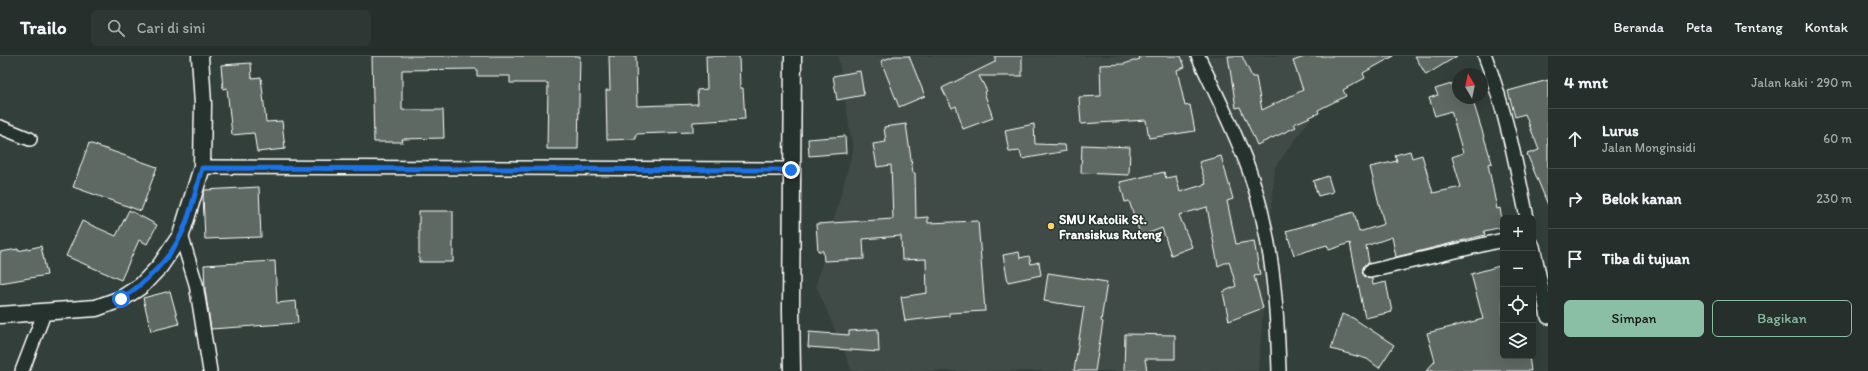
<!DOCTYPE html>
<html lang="id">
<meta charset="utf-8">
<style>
body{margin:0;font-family:Itim,sans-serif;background:#2e3734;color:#f1f3f6}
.controls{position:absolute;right:12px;bottom:12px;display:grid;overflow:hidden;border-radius:6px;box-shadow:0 4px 16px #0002}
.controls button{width:36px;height:36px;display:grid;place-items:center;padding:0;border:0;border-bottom:1px solid #424a48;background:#262f2c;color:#f1f3f6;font:20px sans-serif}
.compass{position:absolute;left:1452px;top:12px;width:36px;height:36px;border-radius:50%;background:#262f2c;box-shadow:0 4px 16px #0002;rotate:351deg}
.stop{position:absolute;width:12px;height:12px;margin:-9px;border:3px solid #1a73e8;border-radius:50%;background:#fff}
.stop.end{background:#1a73e8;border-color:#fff;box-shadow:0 1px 4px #0008}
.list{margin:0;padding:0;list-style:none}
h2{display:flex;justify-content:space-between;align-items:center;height:52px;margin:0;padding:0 16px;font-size:17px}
h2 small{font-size:13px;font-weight:400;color:#a4a9a9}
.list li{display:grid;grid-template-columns:26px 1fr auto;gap:12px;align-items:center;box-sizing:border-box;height:60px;padding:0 16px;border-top:1px solid #424a48}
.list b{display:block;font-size:15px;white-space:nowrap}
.list p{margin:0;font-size:13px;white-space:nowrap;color:#a4a9a9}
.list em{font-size:13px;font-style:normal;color:#a4a9a9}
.actions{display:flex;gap:8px;padding:12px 16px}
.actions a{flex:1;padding:9px 0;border:1px solid #8abfa5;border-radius:6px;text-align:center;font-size:14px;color:#8abfa5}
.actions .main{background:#8abfa5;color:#111}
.icon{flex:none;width:22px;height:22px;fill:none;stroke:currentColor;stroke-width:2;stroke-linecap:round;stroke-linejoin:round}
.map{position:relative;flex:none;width:1548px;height:315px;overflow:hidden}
header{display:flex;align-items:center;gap:24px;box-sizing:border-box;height:56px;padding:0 20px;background:#262f2c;border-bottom:1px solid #424a48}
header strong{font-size:19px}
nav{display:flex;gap:22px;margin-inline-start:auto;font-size:14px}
.search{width:280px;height:36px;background:#2e3734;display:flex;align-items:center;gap:10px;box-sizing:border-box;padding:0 14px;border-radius:6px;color:#a4a9a9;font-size:15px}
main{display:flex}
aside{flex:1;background:#262f2c}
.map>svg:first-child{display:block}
</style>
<header>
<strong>Trailo</strong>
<div class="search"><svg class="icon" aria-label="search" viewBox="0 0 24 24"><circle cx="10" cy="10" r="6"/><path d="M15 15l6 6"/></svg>Cari di sini</div>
<nav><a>Beranda</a><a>Peta</a><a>Tentang</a><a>Kontak</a></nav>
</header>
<main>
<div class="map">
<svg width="1548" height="315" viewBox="0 0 1548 315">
<rect width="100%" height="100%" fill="#333f3a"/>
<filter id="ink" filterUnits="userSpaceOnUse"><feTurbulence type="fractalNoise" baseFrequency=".025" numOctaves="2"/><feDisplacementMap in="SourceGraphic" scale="8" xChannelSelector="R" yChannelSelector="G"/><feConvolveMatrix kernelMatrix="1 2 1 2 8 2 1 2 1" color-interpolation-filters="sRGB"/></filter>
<g filter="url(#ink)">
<!-- built -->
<path fill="#404c47" d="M838 0H1329L1330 36 1275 111 1258 315H852L816 229 853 94Z"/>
<!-- building -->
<path fill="#5f6964" stroke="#fff" d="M372 0H580L578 93H547L548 27H510V20H477V13L402 14V54H443L444 82 402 83 403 86H374Z
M609 0H636L637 50 698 48 697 34 707 33 706 0H739L740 32H743L745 63 693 66V76L636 78V83L607 84 606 34H610Z
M894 0H909L925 40 899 51 881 5Z
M995 0H1022V20H979L987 35 984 36 993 62 963 73 956 50 952 52 942 32 995 6Z
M1139 0H1181L1185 11 1177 14 1185 50 1190 49 1195 75 1149 82 1146 64 1081 68 1079 41 1101 40 1100 9 1124 8 1140 3Z
M1228 0H1242L1252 21H1256L1262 54 1303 34 1293 5 1307 0H1394L1363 17 1365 22 1343 34 1346 40 1318 54 1319 57 1294 68 1296 71 1257 89 1240 51 1236 52Z
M1415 0H1457L1426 19Z
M251 7 252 22 261 21 266 66 282 65 285 93 257 96 254 77 232 79 227 32 223 33 221 9Z
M860 15 864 39 837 44 833 20Z
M1548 24V149L1527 98 1539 94 1525 58 1515 61 1508 35Z
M1458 26V42H1472L1492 107 1488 108 1497 153 1500 152 1503 171 1484 175 1485 179 1396 201 1392 181 1366 190 1369 207 1364 209 1362 217 1367 222 1372 223 1373 229 1386 226 1392 256 1365 262 1350 187 1329 194 1327 189 1294 199 1286 175 1354 156 1359 176 1384 168 1370 111 1397 105 1395 99 1410 95 1412 102 1422 99 1433 137 1461 131 1452 101 1463 97 1451 55 1435 60 1429 42 1438 39 1435 33Z
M906 68 913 117H915L916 162 928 161V167L978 165 985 255 949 257V260L905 265 901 241 927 237 926 203 902 204 901 180 863 183 864 203 824 205 823 195H818L816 168 893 163 891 109 877 111 873 88 886 86 884 71Z
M1034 68 1035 88 1065 89 1066 95 1022 103 1020 95 1009 96 1005 74Z
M845 80 846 97 809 100 808 83Z
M89 87 157 111 141 155 73 131Z
M1082 89 1130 91 1129 119 1081 117Z
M1221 100 1233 143 1227 145 1236 188 1254 185 1260 219 1254 220 1263 252 1229 265 1223 236 1236 230 1229 205 1218 210 1207 151 1179 159 1192 191 1171 199 1162 172 1141 180 1129 145 1125 146 1120 126 1164 116 1166 122 1176 120 1180 136 1206 128 1199 106Z
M1328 120 1333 136 1318 140 1313 125Z
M259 131 261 181 205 183 203 139 205 134Z
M129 154 157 169 147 188 139 184 121 224 66 200 82 165 116 180Z
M419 155H453V206H419Z
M41 190 47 219 0 227V196L18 193V195Z
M1019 196 1020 202 1029 200 1031 208 1039 206 1041 219 1008 226 1003 199Z
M275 205 277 247 296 245 298 267 211 273 205 234 204 209Z
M1503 209V300H1529L1531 315H1426L1435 305 1427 277 1483 263 1471 218Z
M1048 217 1107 226 1101 265 1103 266 1095 315H1074L1084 251 1044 245Z
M170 235 179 268 151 275 143 242Z
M1342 258 1353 262 1394 289 1379 312 1367 303 1331 293Z
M878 273 879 296 808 291 809 276 849 279V275Z
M1125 278 1175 279V303H1145L1147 315H1124Z"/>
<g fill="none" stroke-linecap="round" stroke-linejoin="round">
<defs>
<path id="minor" d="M1198 0C1216 38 1235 75 1249 114 1272 178 1277 247 1279 315
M1485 0C1505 52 1516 107 1527 162
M0 71 30 83
M202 111 791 113
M181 179 196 228 210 315
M1533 190 1548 261
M1370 215 1503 184
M22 315 45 255"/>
<path id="tertiary" d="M0 259 96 252 121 243 141 230 160 210 181 179 202 111 203 48 200 0
M792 315 791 254 793 0"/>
</defs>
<!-- minor casing -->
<use href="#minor" stroke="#fff" stroke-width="16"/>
<!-- tertiary casing -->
<use href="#tertiary" stroke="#fff" stroke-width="19"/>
<!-- minor -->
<use href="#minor" stroke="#26332d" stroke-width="13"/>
<!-- tertiary -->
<use href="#tertiary" stroke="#26332d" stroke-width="16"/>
</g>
</g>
<g fill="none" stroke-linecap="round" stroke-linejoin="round" filter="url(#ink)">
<!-- route -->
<path stroke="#1a73e8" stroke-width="5" d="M121 243C144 228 169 204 181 179 191 159 196 133 202 112L791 114"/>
</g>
<!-- markers -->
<circle fill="#ffd166" stroke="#26332d" stroke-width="1.5" cx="1051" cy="170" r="4"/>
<g text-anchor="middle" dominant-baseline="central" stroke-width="3" stroke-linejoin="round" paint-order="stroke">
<!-- poi labels -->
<g font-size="13" font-weight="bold" fill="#fff" stroke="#26332d" text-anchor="start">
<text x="1059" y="163">SMU Katolik St.<tspan x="1059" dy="15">Fransiskus Ruteng</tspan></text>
</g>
</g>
</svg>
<div class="controls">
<button>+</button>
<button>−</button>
<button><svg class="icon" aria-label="locate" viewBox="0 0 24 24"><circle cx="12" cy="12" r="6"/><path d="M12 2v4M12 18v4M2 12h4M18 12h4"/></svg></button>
<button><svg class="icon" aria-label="layers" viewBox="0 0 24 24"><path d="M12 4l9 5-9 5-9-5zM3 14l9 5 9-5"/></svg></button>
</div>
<svg class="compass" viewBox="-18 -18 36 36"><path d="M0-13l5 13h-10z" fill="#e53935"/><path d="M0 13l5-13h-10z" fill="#a4a9a9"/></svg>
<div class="stop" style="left:121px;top:243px"></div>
<div class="stop end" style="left:791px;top:114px"></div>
</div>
<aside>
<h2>4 mnt<small>Jalan kaki · 290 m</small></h2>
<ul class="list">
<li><svg class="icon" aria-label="ahead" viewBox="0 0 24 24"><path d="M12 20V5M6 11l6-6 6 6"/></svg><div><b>Lurus</b><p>Jalan Monginsidi</p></div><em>60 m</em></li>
<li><svg class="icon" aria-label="right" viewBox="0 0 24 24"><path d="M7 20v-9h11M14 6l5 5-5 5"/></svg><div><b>Belok kanan</b></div><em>230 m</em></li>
<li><svg class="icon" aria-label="arrive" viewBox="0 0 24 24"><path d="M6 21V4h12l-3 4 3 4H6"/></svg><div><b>Tiba di tujuan</b></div></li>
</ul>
<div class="actions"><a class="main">Simpan</a><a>Bagikan</a></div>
</aside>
</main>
